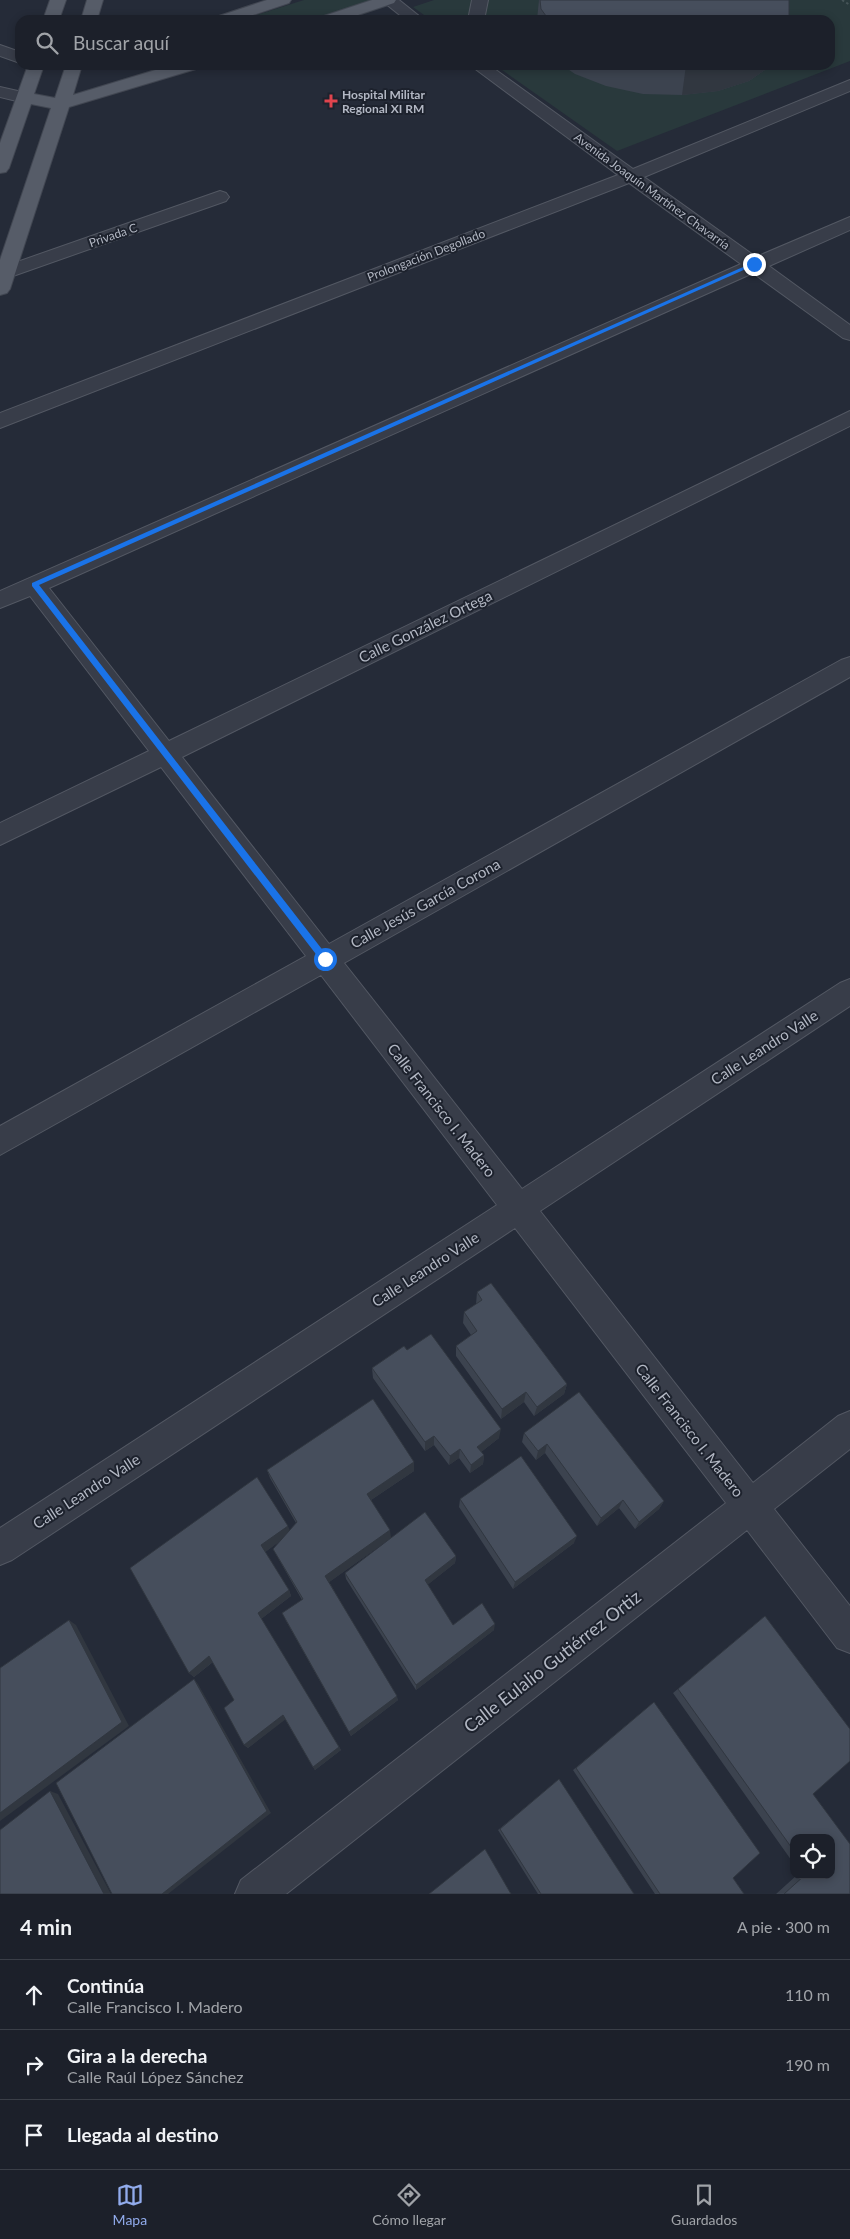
<!DOCTYPE html>
<html lang="es">
<meta charset="utf-8">
<style>
body{margin:0;font-family:Lato,sans-serif;background:#252832;color:#f1f3f6}
.controls{position:absolute;right:15px;bottom:15px;display:grid;overflow:hidden;border-radius:10px;box-shadow:0 2px 8px #0003}
.controls button{width:45px;height:45px;display:grid;place-items:center;padding:0;border:0;border-bottom:1px solid #3a3e47;background:#1c202a;color:#f1f3f6;font:25px sans-serif}
.stop{position:absolute;width:15px;height:15px;margin:-11px;border:4px solid #1a73e8;border-radius:50%;background:#fff}
.stop.end{background:#1a73e8;border-color:#fff;box-shadow:0 1px 5px #0008}
.list{margin:0;padding:0;list-style:none}
h2{display:flex;justify-content:space-between;align-items:center;height:65px;margin:0;padding:0 20px;font-size:21px}
h2 small{font-size:16px;font-weight:400;color:#a0a3a8}
.list li{display:grid;grid-template-columns:32px 1fr auto;gap:15px;align-items:center;box-sizing:border-box;height:70px;padding:0 20px;border-top:1px solid #3a3e47}
.list b{display:block;font-size:19px;white-space:nowrap}
.list p{margin:0;font-size:16px;white-space:nowrap;color:#a0a3a8}
.list em{font-size:16px;font-style:normal;color:#a0a3a8}
.icon{flex:none;width:28px;height:28px;fill:none;stroke:currentColor;stroke-width:2;stroke-linecap:round;stroke-linejoin:round}
.map{position:relative;flex:none;width:850px;height:1894px;overflow:hidden}
.search{position:absolute;background:#1c202a;box-shadow:0 2px 8px #0003;left:15px;right:15px;top:15px;height:55px;display:flex;align-items:center;gap:12px;box-sizing:border-box;padding:0 18px;border-radius:15px;color:#a0a3a8;font-size:19px}
.sheet{height:275px;background:#1c202a}
nav{display:flex;justify-content:space-around;align-items:center;box-sizing:border-box;height:70px;border-top:1px solid #3a3e47;background:#1c202a;font-size:14px;color:#a0a3a8}
nav a{display:grid;justify-items:center;gap:2px}
nav .on{color:#91abec}
.map>svg:first-child{display:block}
</style>
<div class="map">
<svg width="850" height="1894" viewBox="0 0 850 1894">
<rect width="100%" height="100%" fill="#252b38"/>
<!-- green -->
<path fill="#29393c" d="M304 0H377L316 20H240Z
M434 0H850V61L617 151 495 65H830V20H431L413 7Z"/>
<g fill="none" stroke-linecap="round" stroke-linejoin="round">
<defs>
<path id="minor" d="M381 0H399L424 20H406Z
M472 0H488L484 20H468Z
M0 45 20 52V63L0 56Z
M470 65H489L633 169 850 80V91L644 177 756 257 850 217V230L769 266 850 325V340L843 338 753 273 49 588 169 741 850 411V426L182 757 329 944 841 660 850 657V677L344 963 522 1189 840 983 850 979V1006L540 1211 753 1483 838 1416 850 1411V1449L774 1509 850 1606V1653L837 1648 747 1530 286 1894H235L241 1880 726 1503 515 1228 12 1560 0 1565V1528L497 1205 321 975 0 1155V1126L306 956 161 767 0 845V823L149 751 30 596 0 608V591L741 264 629 183 0 428V413L618 175Z
M0 87 31 94 34 98 31 102 25 103 0 97Z
M220 191 226 193 229 197 226 201 13 276H0V268Z"/>
<path id="major" d="M50 0H66L59 20H43Z
M87 0H103L97 20H81Z
M267 0H291L289 3 238 20H214L216 17Z
M372 0H396L394 3 343 20H319L321 17Z
M28 65H44L34 94 55 98 66 65H82L73 95 172 65H198L196 69 69 107 10 289 7 293 0 295V260L51 108 31 104 9 168 6 172 0 173V143Z"/>
</defs>
<!-- minor casing -->
<use href="#minor" stroke="#535863" stroke-width="2"/>
<!-- major casing -->
<use href="#major" stroke="#414651" stroke-width="2"/>
<!-- path -->
<path stroke="#465458" stroke-width="2" stroke-dasharray="2.5 2.5" stroke-linecap="butt" d="M842 0 850 5"/>
<!-- minor -->
<use href="#minor" fill="#383d49" fill-rule="evenodd"/>
<!-- major -->
<use href="#major" fill="#565c68" fill-rule="evenodd"/>
</g>
<!-- wall -->
<path fill="#3c434f" d="M539 0H789V20H537Z
M562 65H772L749 81 718 91 682 95 643 94 606 86 575 74Z
M477 1292 567 1384 564 1394 534 1416 524 1402 501 1419 456 1356V1346L471 1335 463 1323 464 1312 476 1304Z
M407 1350 499 1438 481 1452 484 1455 483 1464 470 1473 459 1458 449 1465 434 1445 425 1451 373 1378 372 1368Z
M524 1433 664 1501 659 1509 635 1529 619 1508 597 1526 545 1453 536 1460 522 1442Z
M267 1470 414 1471 371 1500 391 1538 329 1582 398 1700 351 1736 285 1619 302 1600 277 1556 273 1549 281 1540 265 1552 289 1590 291 1596 261 1619 341 1750 315 1770 313 1767 285 1719 248 1748 244 1745 234 1700 213 1662 194 1677 189 1673 130 1568 290 1531 296 1523 270 1478Z
M460 1499 574 1543 513 1589 459 1507Z
M456 1556 455 1563 427 1585 453 1625 494 1630 416 1690 346 1579 345 1573Z
M765 1616 813 1794 850 1894H776L797 1875H831L794 1838V1864L673 1693Z
M654 1702 733 1878 744 1894H655L573 1770Z
M559 1779 634 1894H538L498 1830Z"/>
<!-- shaded-wall -->
<path fill="#313740" d="M686 65H772L749 81 718 91 682 95Z
M567 1384 564 1394 534 1416 537 1407Z
M526 1392 524 1402 501 1419 502 1409Z
M501 1429 499 1438 476 1456 477 1447Z
M434 1436V1445L425 1451V1442Z
M547 1444 545 1453 536 1460 538 1451Z
M460 1449 459 1458 449 1465 450 1456Z
M484 1455 483 1464 470 1473 471 1465Z
M414 1462V1471L368 1502 367 1494Z
M623 1500 619 1508 597 1526 601 1518Z
M664 1501 659 1509 635 1529 639 1522Z
M288 1526 291 1533 264 1553 261 1545Z
M390 1530 391 1538 328 1583 325 1576Z
M577 1536 574 1543 513 1589 515 1582Z
M456 1556 455 1563 425 1587V1580Z
M289 1590 291 1596 261 1619 258 1613Z
M69 1620 76 1625 129 1726 0 1821V1813Z
M495 1624 494 1630 416 1690V1685Z
M209 1656 214 1661 194 1677 189 1673Z
M194 1679 198 1684 271 1813 168 1894H162Z
M397 1696 398 1700 351 1736 349 1732Z
M283 1715 286 1719 248 1748 244 1745Z
M339 1747 341 1750 315 1770 313 1767Z
M50 1791 58 1794 111 1894H104Z"/>
<!-- building -->
<path fill="#464e5c" stroke="#313740" d="M540 0H789V19L788 20H549L541 9Z
M491 1283 567 1384 537 1407 526 1392 502 1409 456 1346 477 1331 464 1312 482 1300 477 1292Z
M431 1334 501 1429 477 1447 484 1455 471 1465 460 1449 450 1456 434 1436 425 1442 372 1368 404 1346 407 1350Z
M579 1392 664 1501 639 1522 623 1500 601 1518 547 1444 538 1451 524 1433Z
M373 1399 414 1462 367 1494 390 1530 325 1576 397 1696 349 1732 282 1613 303 1599 273 1549 297 1522 267 1470Z
M521 1456 577 1536 515 1582 460 1499Z
M257 1477 288 1526 261 1545 289 1590 258 1613 339 1747 313 1767 283 1715 244 1745 224 1708 234 1700 209 1656 189 1673 130 1568Z
M425 1512 456 1556 425 1580 453 1625 482 1603 495 1624 416 1685 345 1573Z
M765 1616 850 1729V1761L813 1794 850 1844V1894H784L805 1875H831V1838H794V1851L678 1689Z
M69 1620 122 1722 0 1813V1668Z
M194 1679 267 1811 162 1894H112L56 1783Z
M654 1702 760 1853 733 1878 744 1894H660L576 1768Z
M559 1779 634 1894H541L500 1829Z
M50 1791 104 1894H0V1830Z
M485 1849 511 1894H429Z"/>
<!-- route -->
<path fill="#1a73e8" d="M752 263 757 264 39 585 328 957V962H322L32 586V583Z"/>
<!-- markers -->
<path fill="#e0444e" stroke="#1d222d" stroke-width="2" d="M328.5 93.5h5v5h5v5h-5v5h-5v-5h-5v-5h5z"/>
<g text-anchor="middle" dominant-baseline="central" stroke-width="4" stroke-linejoin="round" paint-order="stroke">
<!-- far-poi labels -->
<g font-size="12" font-weight="bold" fill="#b3b8c4" stroke="#1d222d" text-anchor="start">
<text x="342" y="94">Hospital Militar<tspan x="342" dy="14">Regional XI RM</tspan></text>
</g>
<!-- far-street labels -->
<g font-size="12" fill="#b3b8c4" stroke="#1d222d">
<text transform="translate(652 191) rotate(36)">Avenida Joaquín Martínez Chavarría</text>
<text transform="translate(113 235) rotate(-19)">Privada C</text>
<text transform="translate(426 255) rotate(-21)">Prolongación Degollado</text>
</g>
<!-- street labels -->
<g font-size="15" fill="#b3b8c4" stroke="#1d222d">
<text transform="translate(425 626) rotate(-26)">Calle González Ortega</text>
<text transform="translate(425 903) rotate(-29)">Calle Jesús García Corona</text>
<text transform="translate(764 1047) rotate(-33)">Calle Leandro Valle</text>
<text transform="translate(442 1110) rotate(52)">Calle Francisco I. Madero</text>
<text transform="translate(425 1269) rotate(-33)">Calle Leandro Valle</text>
<text transform="translate(690 1430) rotate(52)">Calle Francisco I. Madero</text>
<text transform="translate(86 1491) rotate(-33)">Calle Leandro Valle</text>
</g>
<!-- near-street labels -->
<g font-size="18" fill="#b3b8c4" stroke="#1d222d">
<text transform="translate(552 1661) rotate(-38)">Calle Eulalio Gutiérrez Ortiz</text>
</g>
</g>
</svg>
<div class="controls">
<button><svg class="icon" aria-label="locate" viewBox="0 0 24 24"><circle cx="12" cy="12" r="6"/><path d="M12 2v4M12 18v4M2 12h4M18 12h4"/></svg></button>
</div>
<div class="stop" style="left:325px;top:959px"></div>
<div class="stop end" style="left:754px;top:264px"></div>
<div class="search"><svg class="icon" aria-label="search" viewBox="0 0 24 24"><circle cx="10" cy="10" r="6"/><path d="M15 15l6 6"/></svg>Buscar aquí</div>
</div>
<section class="sheet">
<h2>4 min<small>A pie · 300 m</small></h2>
<ul class="list">
<li><svg class="icon" aria-label="ahead" viewBox="0 0 24 24"><path d="M12 20V5M6 11l6-6 6 6"/></svg><div><b>Continúa</b><p>Calle Francisco I. Madero</p></div><em>110 m</em></li>
<li><svg class="icon" aria-label="right" viewBox="0 0 24 24"><path d="M7 20v-9h11M14 6l5 5-5 5"/></svg><div><b>Gira a la derecha</b><p>Calle Raúl López Sánchez</p></div><em>190 m</em></li>
<li><svg class="icon" aria-label="arrive" viewBox="0 0 24 24"><path d="M6 21V4h12l-3 4 3 4H6"/></svg><div><b>Llegada al destino</b></div></li>
</ul>
</section>
<nav>
<a class="on"><svg class="icon" aria-label="map" viewBox="0 0 24 24"><path d="M3 6l6-2 6 2 6-2v14l-6 2-6-2-6 2zM9 4v14M15 6v14"/></svg>Mapa</a>
<a><svg class="icon" aria-label="directions" viewBox="0 0 24 24"><path d="M12 3l9 9-9 9-9-9zM9 14v-3h6M13 9l2 2-2 2"/></svg>Cómo llegar</a>
<a><svg class="icon" aria-label="saved" viewBox="0 0 24 24"><path d="M7 4h10v16l-5-4-5 4z"/></svg>Guardados</a>
</nav>
